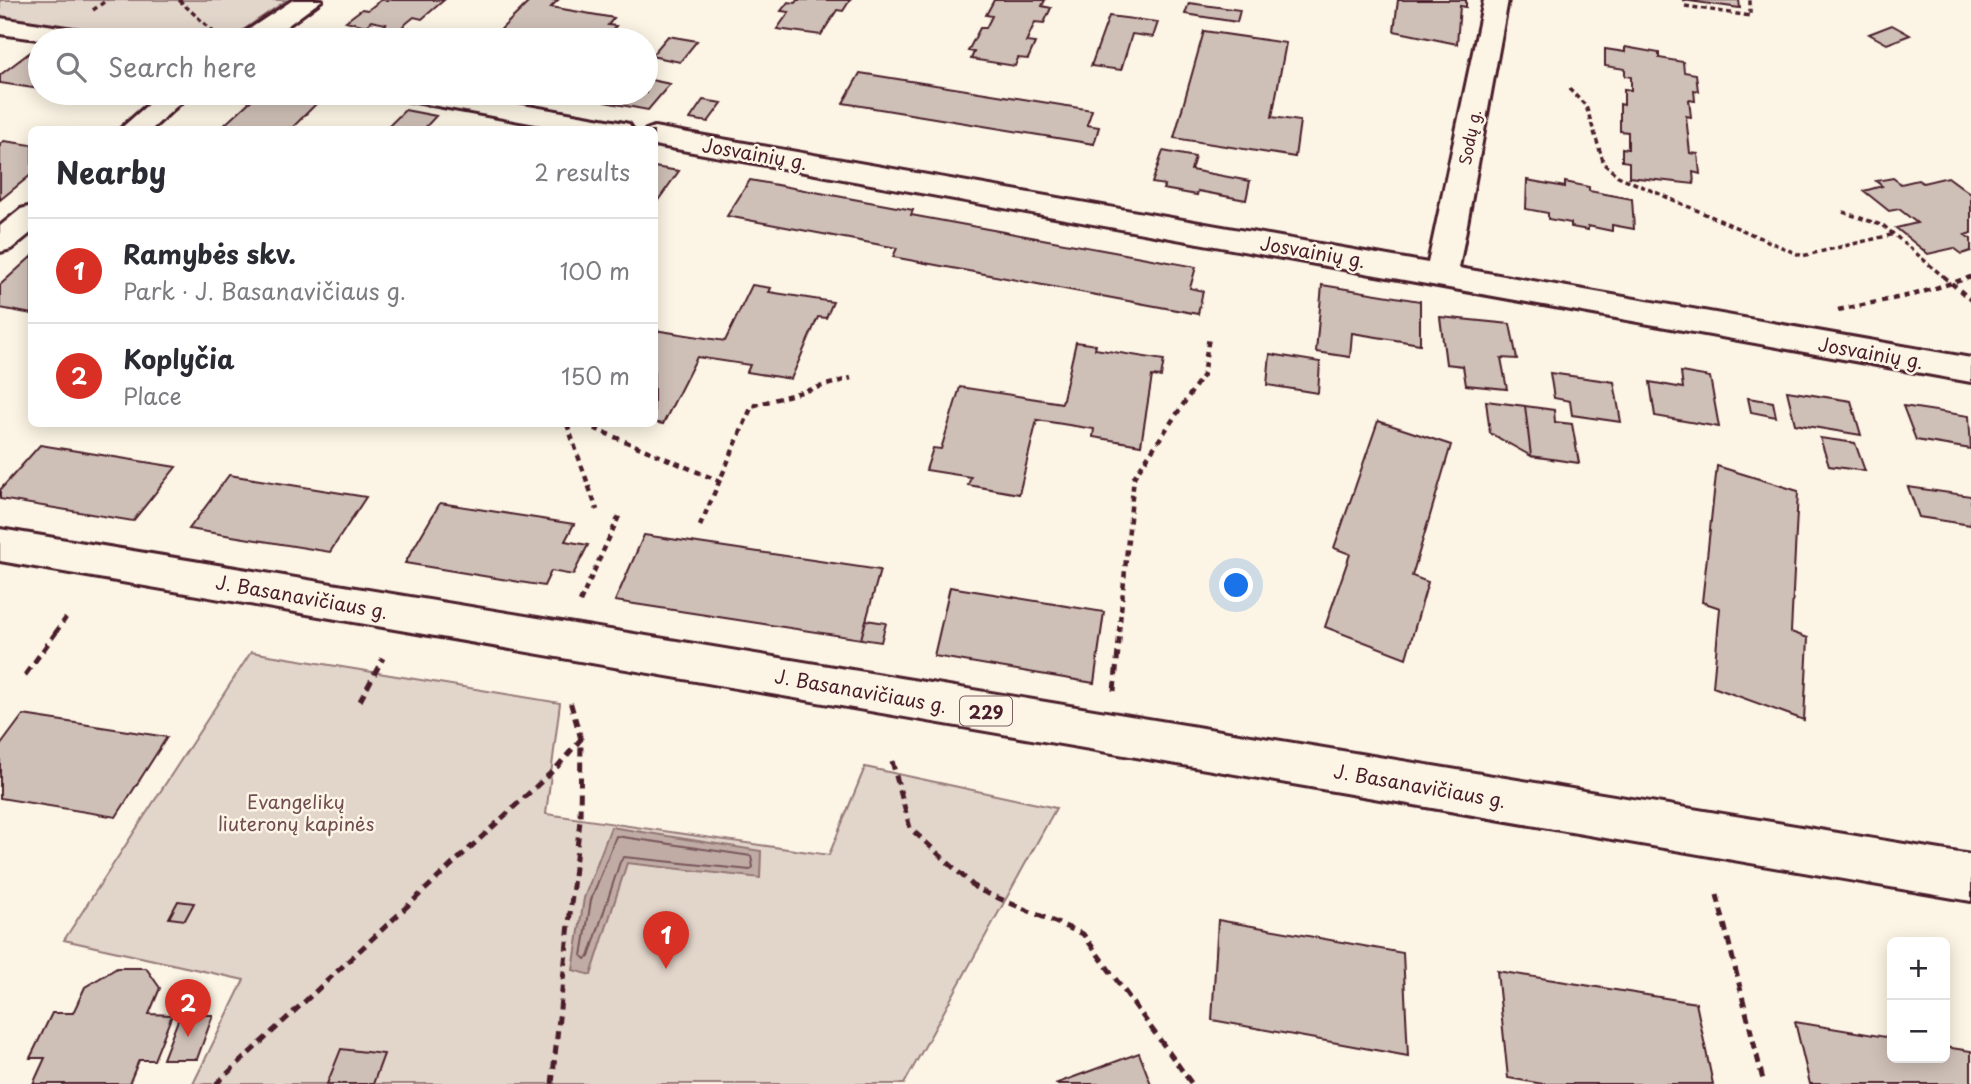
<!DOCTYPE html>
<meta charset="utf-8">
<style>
body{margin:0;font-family:"Playpen Sans",sans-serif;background:#f7f7f7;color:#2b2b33}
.controls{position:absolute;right:21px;bottom:21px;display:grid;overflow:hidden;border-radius:10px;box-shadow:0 4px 18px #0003}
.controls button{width:63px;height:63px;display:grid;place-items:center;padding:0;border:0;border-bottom:2px solid #e1e1e2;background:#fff;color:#2b2b33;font:35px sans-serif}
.you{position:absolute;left:1237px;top:586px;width:24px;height:24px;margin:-18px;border:5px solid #fff;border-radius:50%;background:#1a73e8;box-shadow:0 0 0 10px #1a73e833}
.badge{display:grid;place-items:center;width:46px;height:46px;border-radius:50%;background:#d93025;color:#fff;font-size:23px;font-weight:700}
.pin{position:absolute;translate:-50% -58px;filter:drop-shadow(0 2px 4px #0008)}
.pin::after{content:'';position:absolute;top:37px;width:24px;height:21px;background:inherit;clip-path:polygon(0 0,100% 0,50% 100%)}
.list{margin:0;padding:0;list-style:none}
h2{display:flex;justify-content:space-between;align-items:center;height:91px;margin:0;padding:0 28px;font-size:30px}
h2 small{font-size:23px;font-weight:400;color:#7c7c81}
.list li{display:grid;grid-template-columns:46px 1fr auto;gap:21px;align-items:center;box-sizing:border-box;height:105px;padding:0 28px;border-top:2px solid #e1e1e2}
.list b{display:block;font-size:26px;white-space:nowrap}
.list p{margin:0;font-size:23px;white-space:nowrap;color:#7c7c81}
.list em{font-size:23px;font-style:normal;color:#7c7c81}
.icon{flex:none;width:38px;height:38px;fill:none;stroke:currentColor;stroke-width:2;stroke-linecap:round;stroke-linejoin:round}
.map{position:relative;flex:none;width:1971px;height:1084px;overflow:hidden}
.search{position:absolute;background:#fff;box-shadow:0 4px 18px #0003;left:28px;top:28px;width:630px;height:77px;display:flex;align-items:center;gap:18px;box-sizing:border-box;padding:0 24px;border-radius:38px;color:#7c7c81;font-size:26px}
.panel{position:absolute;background:#fff;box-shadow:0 4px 18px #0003;left:28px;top:126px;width:630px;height:301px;border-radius:10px}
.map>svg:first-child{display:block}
</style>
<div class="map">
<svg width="1971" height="1084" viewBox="0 0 1971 1084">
<rect width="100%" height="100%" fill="#fcf5e5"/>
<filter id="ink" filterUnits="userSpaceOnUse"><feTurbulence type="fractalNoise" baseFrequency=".0143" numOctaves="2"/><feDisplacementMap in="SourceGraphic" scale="14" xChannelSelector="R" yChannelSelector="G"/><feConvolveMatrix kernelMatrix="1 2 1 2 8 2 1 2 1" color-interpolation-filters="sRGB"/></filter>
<g filter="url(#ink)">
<!-- green -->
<path fill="#e2d5ca" stroke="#967a7a" stroke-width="2" d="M0 0H287L228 40H171L0 18Z
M251 652 560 703 546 814 829 855 865 767 1056 808 904 1084H193L244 980 64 940Z"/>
<!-- water -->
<path fill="#c0aca5" stroke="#917474" stroke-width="2" d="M611 827 761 851 760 878 627 863 591 975 573 970 584 898Z"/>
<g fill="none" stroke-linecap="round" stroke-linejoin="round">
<!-- shore -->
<path stroke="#79575c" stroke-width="2" d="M616 836 751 856 753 867 750 870 624 857 620 862 589 957 585 959 582 956 591 900Z"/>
</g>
<!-- building -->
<path fill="#cfc0b7" stroke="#4a1f2b" stroke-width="2" d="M381 0H444L422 19 414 17 397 31 382 28 386 24 371 21 366 26 346 21 362 9 368 10Z
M531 0H558L551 7 614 18 608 25 616 26 604 40H490Z
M797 0H850L843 11 837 10 821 35 777 29 789 12 781 11 788 2 795 3Z
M994 0H1045L1042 6 1051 8 1044 23 1035 22 1026 42 1035 43 1028 59 1018 58 1015 66 971 59 974 52 968 51 980 28H986L992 16 986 15Z
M1398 0H1466V7L1460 6 1457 44 1394 31Z
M1682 0H1739L1740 8Z
M1189 3 1240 10 1237 22 1185 14Z
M1109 16 1158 22 1153 37 1132 34 1121 70 1091 66Z
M1892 25 1910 35 1887 44 1869 34Z
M1204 31 1286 43 1272 117 1300 121 1295 157 1174 138Z
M668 36 697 41 680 62 651 56Z
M1625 47 1659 53V58L1683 62 1684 72 1696 74 1698 91 1694 90 1695 101 1689 100 1691 117 1686 116 1690 153 1698 154 1700 174 1693 172 1694 184 1629 177V162L1622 161V148L1628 149V132L1620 131V104L1624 105V89L1631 90V77L1625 76V69L1605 66V49L1625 52Z
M33 50 40 52V89L0 83V75Z
M860 73 1092 110 1087 125 1099 127 1094 144 843 103Z
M646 79 670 84 648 110 605 102 613 93H646Z
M259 93H304L324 96 290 130 222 127Z
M703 100 722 103 708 122 690 119Z
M405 110 436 116 423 130H374L377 127 387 128Z
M4 141 32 145V174L0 200V144Z
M1163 151 1195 157 1191 170 1250 181 1246 200 1198 191 1197 195 1163 189 1165 185 1152 183Z
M654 167 679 171 654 206Z
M1948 177 1971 194V233L1965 235 1971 239V251L1962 254 1954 248 1928 254 1896 228 1917 223 1899 209 1889 211 1864 191 1882 186 1876 181 1893 178 1901 184 1918 180 1923 183Z
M750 180 913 210 911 215 1196 267 1190 288 1203 291 1198 314 893 257 897 248 727 216Z
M1527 180 1565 187V182L1589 187V191L1632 199 1634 229 1612 225V231L1588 226V230L1571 227V223L1548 219V213L1526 209Z
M32 256V314L0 308V285Z
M752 285 771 288 769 292 833 302 826 318 818 317 791 379 747 372 750 365 697 357 663 424 654 422V330L725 341Z
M1322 285 1420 301V344L1352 333 1350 357 1316 352Z
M1440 317 1510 324 1517 359 1501 358 1507 389 1466 385 1463 366 1446 364Z
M1076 342 1096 345 1095 349 1164 360 1161 377 1152 376 1141 445 1093 437 1094 429 1037 420 1019 494 968 485 971 477 926 470 933 448 941 449 960 387 1062 403Z
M1270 354 1320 362 1318 393 1267 385Z
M1681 372 1710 377 1719 427 1655 416 1650 382 1683 388Z
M1550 373 1614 382 1621 422 1572 415 1570 401 1554 398Z
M1787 391 1851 401 1861 435 1795 424Z
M1748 398 1773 402 1776 417 1751 412Z
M1486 401 1525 406 1531 456 1490 433Z
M1525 406 1554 410 1555 422 1572 424 1579 463 1531 456Z
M1903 406 1969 416 1971 449 1916 440Z
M1378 421 1451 445 1412 576 1428 582 1406 658 1325 627 1350 554 1334 548Z
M1820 438 1855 443 1865 471 1829 466Z
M40 445 176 467 133 521 0 499V490Z
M1717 466 1798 491 1791 632 1808 638 1804 720 1713 687 1720 608 1702 602Z
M229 475 366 497 330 552 189 529Z
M1908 487 1971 496V525L1919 517Z
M440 503 574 524 565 541 588 545 573 575 551 571 544 586 405 563Z
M644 535 880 570 861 639 615 601Z
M950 587 1104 612 1094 683 934 656Z
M866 620 886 623 881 642 861 639Z
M23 715 167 737 116 817 0 798V746Z
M178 901 194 903 185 920 169 918Z
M1218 920 1403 953 1408 1056 1212 1020Z
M117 968H146L160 988 149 1014 172 1015 154 1060H139L129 1084H33L45 1058H30L52 1013H73L85 987Z
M1497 971 1696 1003 1713 1084H1543L1508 1078Z
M180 1015H213L197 1059H163Z
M1795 1022 1892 1038V1058H1945V1047L1971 1051V1084H1810Z
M341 1049 384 1054 373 1084H327Z
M1139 1053 1151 1084H1055Z"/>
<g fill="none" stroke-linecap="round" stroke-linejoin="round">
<defs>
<path id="minor" d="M293 0H322L268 40H238L242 34Z
M1484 0H1508L1459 268 1971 358V382L654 145V130H646L654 127 1428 263Z
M0 18 94 32 103 34 107 40H44L0 34Z
M161 93H191L151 130H119Z
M396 93H455L619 122 629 124 633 130H569L410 101 400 99Z
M32 206V232L11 249 0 252V226L21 209Z"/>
<path id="major" d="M0 529 1971 855V901L0 561Z"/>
</defs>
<!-- minor casing -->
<use href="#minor" stroke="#4a1f2b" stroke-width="6"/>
<!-- major casing -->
<use href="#major" stroke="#4a1f2b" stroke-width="6"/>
<!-- path-far2 -->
<path stroke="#4a1f2b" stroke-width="3.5" stroke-dasharray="5 3.5" stroke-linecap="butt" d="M179 0 219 37
M1685 6 1750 16V0
M93 10 107 0
M1569 89 1586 106 1604 164 1618 176 1802 256 1895 234
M1843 212 1884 226 1945 278
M1967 278 1971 277"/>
<!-- path-far1 -->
<path stroke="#4a1f2b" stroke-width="4.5" stroke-dasharray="6 5" stroke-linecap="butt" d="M1943 276 1971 300
M1838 310 1916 294 1971 277
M567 424 597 510
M584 424 719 481
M700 526 752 406 851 378
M580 602 620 514
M56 632 68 615
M1119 632 1134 477 1203 375 1209 337"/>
<!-- path -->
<path stroke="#4a1f2b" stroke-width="5" stroke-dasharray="9 6" stroke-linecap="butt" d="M25 675 57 631
M1114 691 1120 631
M360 701 383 658
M892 761 910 828 977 889 1083 934 1192 1084
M1717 895 1764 1084
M216 1084 557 767 581 739
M552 1084 580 820 581 739 570 701"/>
<!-- minor -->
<use href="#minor" fill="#fcf5e5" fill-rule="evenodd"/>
<!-- major -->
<use href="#major" fill="#fcf5e5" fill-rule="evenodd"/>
</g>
</g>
<g text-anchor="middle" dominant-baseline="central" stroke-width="5" stroke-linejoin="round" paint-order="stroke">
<!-- far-street labels -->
<g font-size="16" fill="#4a1f2b" stroke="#fcf5e5">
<text transform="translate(1469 137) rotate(-79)">Sodų g.</text>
</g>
<!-- shield labels -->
<rect fill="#fcf5e5" stroke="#7f5f63" stroke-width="2" x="960" y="696.5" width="52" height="29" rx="5"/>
<g font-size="18" font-weight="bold" fill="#4a1f2b">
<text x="986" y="711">229</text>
</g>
<!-- street labels -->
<g font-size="19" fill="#4a1f2b" stroke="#fcf5e5">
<text transform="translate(755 153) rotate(10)">Josvainių g.</text>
<text transform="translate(1313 251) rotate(10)">Josvainių g.</text>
<text transform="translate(1871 352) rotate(10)">Josvainių g.</text>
<text transform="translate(302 596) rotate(10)">J. Basanavičiaus g.</text>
<text transform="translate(861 690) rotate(10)">J. Basanavičiaus g.</text>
<text transform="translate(1420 785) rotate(10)">J. Basanavičiaus g.</text>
</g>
<!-- park labels -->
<g font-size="19" fill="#704c53" stroke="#fcf5e5">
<text x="296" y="801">Evangelikų<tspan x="296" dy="22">liuteronų kapinės</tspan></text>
</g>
</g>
</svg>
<div class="controls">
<button>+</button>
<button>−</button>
</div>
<div class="you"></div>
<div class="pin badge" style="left:666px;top:969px">1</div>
<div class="pin badge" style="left:188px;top:1037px">2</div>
<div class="search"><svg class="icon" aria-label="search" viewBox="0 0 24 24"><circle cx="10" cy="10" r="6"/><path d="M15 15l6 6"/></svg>Search here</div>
<section class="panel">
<h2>Nearby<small>2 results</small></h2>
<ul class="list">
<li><span class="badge">1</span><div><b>Ramybės skv.</b><p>Park · J. Basanavičiaus g.</p></div><em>100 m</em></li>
<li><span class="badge">2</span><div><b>Koplyčia</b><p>Place</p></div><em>150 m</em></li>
</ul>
</section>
</div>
